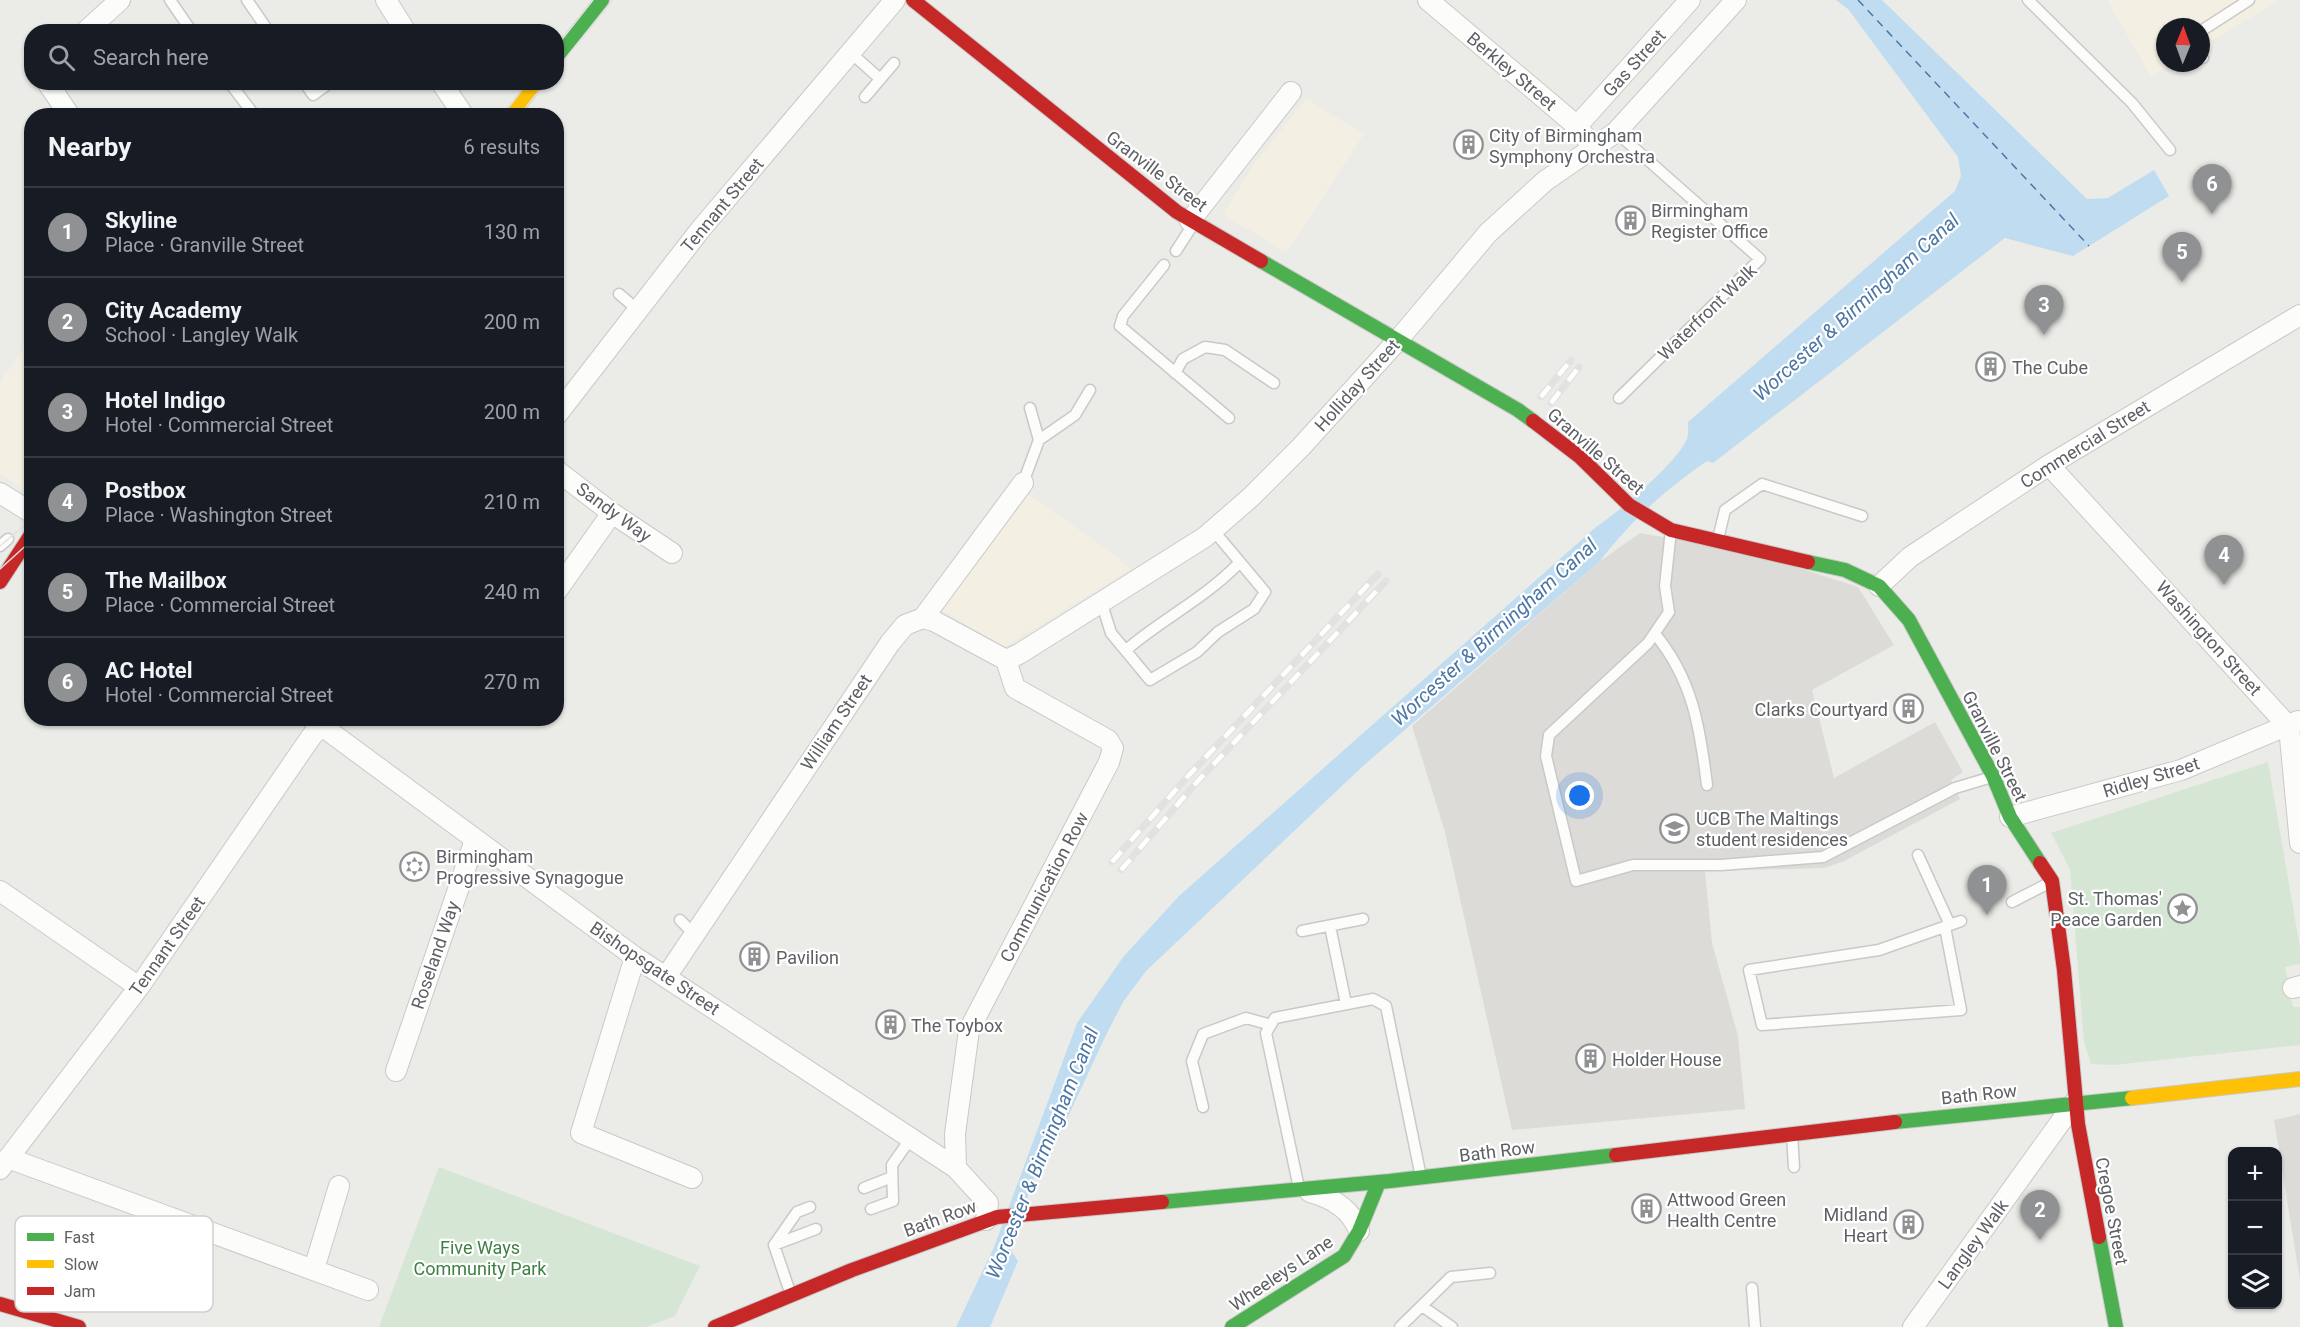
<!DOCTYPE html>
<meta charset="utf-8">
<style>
body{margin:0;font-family:Roboto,sans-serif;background:#20242c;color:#f1f3f6}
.controls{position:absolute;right:18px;bottom:18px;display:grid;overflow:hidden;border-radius:12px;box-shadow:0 2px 4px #0004}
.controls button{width:54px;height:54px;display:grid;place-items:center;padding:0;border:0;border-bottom:2px solid #363941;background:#171b24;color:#f1f3f6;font:30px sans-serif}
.compass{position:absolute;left:2156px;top:18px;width:54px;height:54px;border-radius:50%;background:#171b24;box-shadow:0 2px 4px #0004;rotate:1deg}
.you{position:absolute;left:1580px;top:796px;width:21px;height:21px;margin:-15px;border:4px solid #fff;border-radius:50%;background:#1a73e8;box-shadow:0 0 0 9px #1a73e833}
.badge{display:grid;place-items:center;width:39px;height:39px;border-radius:50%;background:#8f9192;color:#fff;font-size:20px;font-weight:700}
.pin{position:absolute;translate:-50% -50px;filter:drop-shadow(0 2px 3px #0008)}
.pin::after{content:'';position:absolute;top:32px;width:21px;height:18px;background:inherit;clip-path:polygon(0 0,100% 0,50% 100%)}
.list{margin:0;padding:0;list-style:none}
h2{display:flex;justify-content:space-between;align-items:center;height:78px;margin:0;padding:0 24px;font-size:26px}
h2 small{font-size:20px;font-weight:400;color:#9ea1a6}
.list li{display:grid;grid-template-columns:39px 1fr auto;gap:18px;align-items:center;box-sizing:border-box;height:90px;padding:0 24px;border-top:2px solid #363941}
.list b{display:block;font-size:22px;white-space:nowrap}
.list p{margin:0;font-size:20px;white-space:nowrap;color:#9ea1a6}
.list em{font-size:20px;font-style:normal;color:#9ea1a6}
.icon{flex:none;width:33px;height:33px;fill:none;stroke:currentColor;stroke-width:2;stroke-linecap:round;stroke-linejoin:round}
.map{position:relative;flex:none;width:2300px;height:1327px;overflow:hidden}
.search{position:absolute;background:#171b24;box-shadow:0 2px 4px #0004;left:24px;top:24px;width:540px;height:66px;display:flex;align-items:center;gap:15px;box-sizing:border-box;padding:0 21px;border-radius:24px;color:#9ea1a6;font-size:22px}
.panel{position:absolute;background:#171b24;box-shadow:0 2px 4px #0004;left:24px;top:108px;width:540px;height:618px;border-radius:24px}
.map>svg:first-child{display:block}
</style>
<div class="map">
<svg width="2300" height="1327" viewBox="0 0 2300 1327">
<rect width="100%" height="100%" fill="#ebebe7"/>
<!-- commercial -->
<path fill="#f3efe2" d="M2107 0H2280L2201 47V27H2165V63H2173L2151 76Z
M1306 99 1364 134 1286 253 1223 214 1255 163Z
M31 338V495L0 474V383Z
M1027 494 1110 551 1131 569 1004 647 940 609Z"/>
<!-- education -->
<path fill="#dddbd7" d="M1640 533 1752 553 1858 587 1894 645 1812 690 1834 778 1935 722 1963 772 1951 780 1960 799 1844 861 1824 868 1705 871 1712 943 1738 1036 1745 1109 1512 1130 1445 832 1412 726 1599 562Z
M2300 1114V1280L2274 1120Z"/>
<!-- green -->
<path fill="#d6e6d4" d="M2268 762 2300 948V964L2285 967 2293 1007H2300V1045L2114 1065 2091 1064 2084 1042 2070 869 2051 833Z
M439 1167 700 1266 675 1316 646 1327H379Z"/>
<!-- water -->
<path fill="#c0dcf1" d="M1836 0H1882L2087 199 2108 198 2154 170 2169 196 2073 256 2005 238 1713 463 1707 461C1662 492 1632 520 1599 562L1363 766 1146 971 1123 1002 1105 1037 1046 1164 1034 1178 1010 1249 1018 1261 990 1327H956L994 1247 1077 1023 1124 956 1179 896 1596 527C1619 512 1675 464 1686 441 1689 436 1688 428 1688 422L1955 191 1961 176 1958 157 1848 9Z"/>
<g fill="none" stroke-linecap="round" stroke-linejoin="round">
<!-- ferry -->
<path stroke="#4c77a5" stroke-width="1.5" stroke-dasharray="8 6" stroke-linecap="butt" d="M1858 0 2089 246"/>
<defs>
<path id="lane" d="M170 0 192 32
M247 0 269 32
M2028 0 2132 103 2170 150
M2201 31 2249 0
M850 52 879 78
M2201 56 2203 58
M229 82 255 116
M304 82 313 95 331 82
M865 97 894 63
M1616 132 1760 259 1619 398
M1176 251 1194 223
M1164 265 1123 316 1120 326 1229 418
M619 294 638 310
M1175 373 1183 359 1205 347 1225 350 1274 383
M1039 440 1075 415 1090 390
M1023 483 1039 440 1030 408
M1671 530 1665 586 1669 612 1648 643 1549 735 1546 756 1576 881 1633 865H1721L1823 857 1955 788 1992 777
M1718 539 1725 510 1762 484 1862 516
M0 546 8 539
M1101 601 1111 633 1150 680 1197 652 1218 632 1254 609 1265 592 1213 530
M1655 634C1693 680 1700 728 1707 785
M1126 650C1162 619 1207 597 1240 562
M1918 855 1950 925
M2012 902 2049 883
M680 920 696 936
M1330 926 1346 1004
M1945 927 1961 1010 1762 1025 1749 970 1879 950 1961 921
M1302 931 1363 919
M1203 1107 1192 1061 1203 1034 1246 1018 1271 1025
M1792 1134 1794 1167
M864 1188 892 1177
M1299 1188 1266 1033 1275 1018 1373 999 1386 1006 1421 1177
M871 1209 893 1201 892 1165 911 1138
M774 1245 797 1212 810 1207
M1752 1288 1755 1327
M791 1295 774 1245 816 1229
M1422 1306 1452 1327
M1400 1327 1451 1277 1490 1273"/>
<path id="street" d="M386 0 406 32
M1428 0 1577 126 1592 146
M85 32 120 0
M47 82 70 116
M441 82 464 116
M1577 126 1690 0
M1190 221 1291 92
M556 416 700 230 895 0
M2049 465 2289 727 2300 843
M556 470 612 513 672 553
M0 493 32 513
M1879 586 1910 557 2049 465 2300 315
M556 592 612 513
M923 618 934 621 1006 660
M1006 660 1019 654 1205 537 1251 497 1301 447 1398 340 1488 233 1545 181 1616 132 1736 0
M311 718 635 957 956 1168 988 1203 986 1220
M2010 817 2181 770 2298 721
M0 891 139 987
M635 957 581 1133 692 1178
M666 977 890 643 905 625 923 618 1023 483
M2293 988 2300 986
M396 1071 475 840
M8 1158 368 1290
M956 1168 955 1134 969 1030 1109 762 1113 748 1108 740 1015 688 1006 660
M0 1169 139 987 311 737 327 718
M1310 1192C1333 1198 1351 1209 1359 1231
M314 1269 339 1186
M1913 1327 2075 1102"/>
<path id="fast" d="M556 58 602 0
M1261 261 1518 410 1533 421
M1808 562 1845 570 1879 586 1909 620 1993 776 2010 817 2040 863
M1895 1122 2132 1098
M1162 1202 1390 1181 1616 1155
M2099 1237 2116 1327
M1232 1327 1344 1256 1359 1231 1379 1182"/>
<path id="slow" d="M511 116 537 82
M2132 1098 2300 1079"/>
<path id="jam" d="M913 0 1177 212 1261 261
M1533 421 1580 457 1629 505 1671 530 1808 562
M0 582 32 533
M2040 863 2052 881 2064 970 2078 1124 2099 1237
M1616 1155 1895 1122
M0 1304 79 1327
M715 1327 852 1270 997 1217 1162 1202"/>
</defs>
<!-- lane casing -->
<use href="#lane" stroke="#c9c9c8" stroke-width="13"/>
<!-- street casing -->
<use href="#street" stroke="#c9c9c8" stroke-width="22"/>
<!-- fast casing -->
<use href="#fast" stroke="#c8c9c8" stroke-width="16"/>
<!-- slow casing -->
<use href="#slow" stroke="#c8c9c8" stroke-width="16"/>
<!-- jam casing -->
<use href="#jam" stroke="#c8c9c8" stroke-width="16"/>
<!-- lane -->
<use href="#lane" stroke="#fcfcfb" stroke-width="10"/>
<!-- street -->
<use href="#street" stroke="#fcfcfb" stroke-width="20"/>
<!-- fast -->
<use href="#fast" stroke="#4caf50" stroke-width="14"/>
<!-- slow -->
<use href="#slow" stroke="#ffc107" stroke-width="14"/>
<!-- jam -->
<use href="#jam" stroke="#c62828" stroke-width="14"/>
<!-- tram -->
<path stroke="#e2e2e2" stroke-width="1.5" d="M556 47 593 0
M556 70 613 0
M502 116 528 82
M519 116 546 82
M0 546 32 519
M0 569 32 540"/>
<defs>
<path id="rail" d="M1541 397 1571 360
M1551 403 1579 367
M1112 862 1189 775 1378 574
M1121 870 1197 782 1386 581"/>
</defs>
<!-- rail casing -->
<use href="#rail" stroke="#e2e2e2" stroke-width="7"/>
<!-- rail -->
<use href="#rail" stroke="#fff" stroke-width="4.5" stroke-dasharray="14" stroke-linecap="butt"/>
</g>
<!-- icons -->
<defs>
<symbol id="building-ring" viewBox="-11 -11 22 22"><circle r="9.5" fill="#fff" stroke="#8f9192" stroke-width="1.5"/><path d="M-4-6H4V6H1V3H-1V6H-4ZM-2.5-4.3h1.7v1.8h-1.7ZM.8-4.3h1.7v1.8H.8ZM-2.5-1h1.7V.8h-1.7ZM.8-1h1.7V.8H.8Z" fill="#8f9192"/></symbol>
<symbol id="university-ring" viewBox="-11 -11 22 22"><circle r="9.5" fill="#fff" stroke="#8f9192" stroke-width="1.5"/><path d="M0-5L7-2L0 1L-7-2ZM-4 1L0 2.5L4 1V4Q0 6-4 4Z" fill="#8f9192"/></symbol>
<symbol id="synagogue-ring" viewBox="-11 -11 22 22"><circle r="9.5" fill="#fff" stroke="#8f9192" stroke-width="1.5"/><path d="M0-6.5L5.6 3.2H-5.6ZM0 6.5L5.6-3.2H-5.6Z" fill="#8f9192"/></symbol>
<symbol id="sight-ring" viewBox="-11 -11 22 22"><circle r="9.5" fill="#fff" stroke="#8f9192" stroke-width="1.5"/><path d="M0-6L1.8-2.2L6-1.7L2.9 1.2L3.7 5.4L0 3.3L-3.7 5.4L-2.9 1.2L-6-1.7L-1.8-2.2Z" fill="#8f9192"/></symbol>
</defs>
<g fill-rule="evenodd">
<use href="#building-ring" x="1452" y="128" width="33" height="33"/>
<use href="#building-ring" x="1614" y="204" width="33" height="33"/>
<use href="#building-ring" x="1974" y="350" width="33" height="33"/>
<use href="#building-ring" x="1892" y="692" width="33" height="33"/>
<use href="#university-ring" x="1658" y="812" width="33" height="33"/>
<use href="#synagogue-ring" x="398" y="850" width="33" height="33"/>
<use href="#sight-ring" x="2166" y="892" width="33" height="33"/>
<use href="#building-ring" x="738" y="940" width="33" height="33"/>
<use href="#building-ring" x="874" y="1008" width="33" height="33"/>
<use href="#building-ring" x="1574" y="1042" width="33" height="33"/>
<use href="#building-ring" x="1630" y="1192" width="33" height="33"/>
<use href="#building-ring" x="1892" y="1208" width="33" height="33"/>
</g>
<g text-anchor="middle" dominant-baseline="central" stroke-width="4.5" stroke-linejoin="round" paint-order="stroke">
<!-- street labels -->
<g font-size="18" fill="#5d6064" stroke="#fff">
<text transform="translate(1634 63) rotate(-48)">Gas Street</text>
<text transform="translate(1512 71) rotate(40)">Berkley Street</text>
<text transform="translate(1157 171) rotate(37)">Granville Street</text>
<text transform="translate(722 205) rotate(-50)">Tennant Street</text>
<text transform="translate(1707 312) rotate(-44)">Waterfront Walk</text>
<text transform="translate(1357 385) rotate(-48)">Holliday Street</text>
<text transform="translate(2085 444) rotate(-32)">Commercial Street</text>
<text transform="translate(1596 451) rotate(41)">Granville Street</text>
<text transform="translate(614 512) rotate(36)">Sandy Way</text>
<text transform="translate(2209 638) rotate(48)">Washington Street</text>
<text transform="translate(836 722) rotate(-56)">William Street</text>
<text transform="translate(1995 746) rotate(63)">Granville Street</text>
<text transform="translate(2151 777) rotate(-17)">Ridley Street</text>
<text transform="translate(1044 887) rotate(-62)">Communication Row</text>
<text transform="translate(167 946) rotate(-55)">Tennant Street</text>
<text transform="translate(435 955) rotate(-71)">Roseland Way</text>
<text transform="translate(655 968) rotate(34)">Bishopsgate Street</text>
<text transform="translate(1979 1094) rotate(-6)">Bath Row</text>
<text transform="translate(1497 1151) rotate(-7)">Bath Row</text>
<text transform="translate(2112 1211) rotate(79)">Cregoe Street</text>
<text transform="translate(940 1218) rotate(-20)">Bath Row</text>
<text transform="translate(1973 1244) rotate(-54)">Langley Walk</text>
<text transform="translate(1281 1273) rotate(-34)">Wheeleys Lane</text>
</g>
<!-- poi labels -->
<g font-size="18" fill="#5d6064" stroke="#fff" text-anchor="start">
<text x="1489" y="135">City of Birmingham<tspan x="1489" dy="21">Symphony Orchestra</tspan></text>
<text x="1651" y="210">Birmingham<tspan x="1651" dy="21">Register Office</tspan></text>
<text x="2012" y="367">The Cube</text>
<text x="1888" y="709" text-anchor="end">Clarks Courtyard</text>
<text x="1696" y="818">UCB The Maltings<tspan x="1696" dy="21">student residences</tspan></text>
<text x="436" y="856">Birmingham<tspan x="436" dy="21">Progressive Synagogue</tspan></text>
<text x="2162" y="898" text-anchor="end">St. Thomas'<tspan x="2162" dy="21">Peace Garden</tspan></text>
<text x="776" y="957">Pavilion</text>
<text x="911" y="1025">The Toybox</text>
<text x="1612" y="1059">Holder House</text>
<text x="1667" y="1199">Attwood Green<tspan x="1667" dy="21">Health Centre</tspan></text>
<text x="1888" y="1214" text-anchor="end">Midland<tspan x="1888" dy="21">Heart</tspan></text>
</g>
<!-- park labels -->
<g font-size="18" fill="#3f8043" stroke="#fff">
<text x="480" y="1247">Five Ways<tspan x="480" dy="21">Community Park</tspan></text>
</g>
<!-- water labels -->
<g font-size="20" font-style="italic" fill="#4c77a5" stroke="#fff">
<text transform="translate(1856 307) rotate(-42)">Worcester &amp; Birmingham Canal</text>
<text transform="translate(1494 632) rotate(-42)">Worcester &amp; Birmingham Canal</text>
<text transform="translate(1042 1153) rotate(-68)">Worcester &amp; Birmingham Canal</text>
</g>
</g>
<!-- legend -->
<rect x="15" y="1216" width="198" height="96" rx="9" fill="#fff" stroke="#cecfd0" stroke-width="1.5"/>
<rect x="27" y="1233" width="27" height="8" fill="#4caf50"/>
<rect x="27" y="1260" width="27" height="8" fill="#ffc107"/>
<rect x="27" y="1287" width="27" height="8" fill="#c62828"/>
<g font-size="16" fill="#5d6064">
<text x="64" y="1243">Fast</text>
<text x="64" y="1270">Slow</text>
<text x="64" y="1297">Jam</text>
</g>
</svg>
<div class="controls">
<button>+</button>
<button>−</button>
<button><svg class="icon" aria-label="layers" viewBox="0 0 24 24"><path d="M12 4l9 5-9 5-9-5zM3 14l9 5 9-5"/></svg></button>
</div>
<svg class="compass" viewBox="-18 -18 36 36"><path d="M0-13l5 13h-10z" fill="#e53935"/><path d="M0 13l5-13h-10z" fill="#9ea1a6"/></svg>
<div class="you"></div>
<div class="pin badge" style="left:1987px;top:915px">1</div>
<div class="pin badge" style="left:2040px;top:1240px">2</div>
<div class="pin badge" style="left:2044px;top:335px">3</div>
<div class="pin badge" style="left:2224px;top:585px">4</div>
<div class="pin badge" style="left:2182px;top:282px">5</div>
<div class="pin badge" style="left:2212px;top:214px">6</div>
<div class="search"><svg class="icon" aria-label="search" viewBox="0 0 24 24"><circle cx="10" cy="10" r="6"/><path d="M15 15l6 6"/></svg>Search here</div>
<section class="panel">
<h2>Nearby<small>6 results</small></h2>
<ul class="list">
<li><span class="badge">1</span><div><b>Skyline</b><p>Place · Granville Street</p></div><em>130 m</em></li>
<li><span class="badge">2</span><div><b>City Academy</b><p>School · Langley Walk</p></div><em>200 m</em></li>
<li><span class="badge">3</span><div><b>Hotel Indigo</b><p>Hotel · Commercial Street</p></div><em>200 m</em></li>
<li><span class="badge">4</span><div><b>Postbox</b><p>Place · Washington Street</p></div><em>210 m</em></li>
<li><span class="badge">5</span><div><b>The Mailbox</b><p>Place · Commercial Street</p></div><em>240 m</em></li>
<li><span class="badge">6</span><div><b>AC Hotel</b><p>Hotel · Commercial Street</p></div><em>270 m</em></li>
</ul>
</section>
</div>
